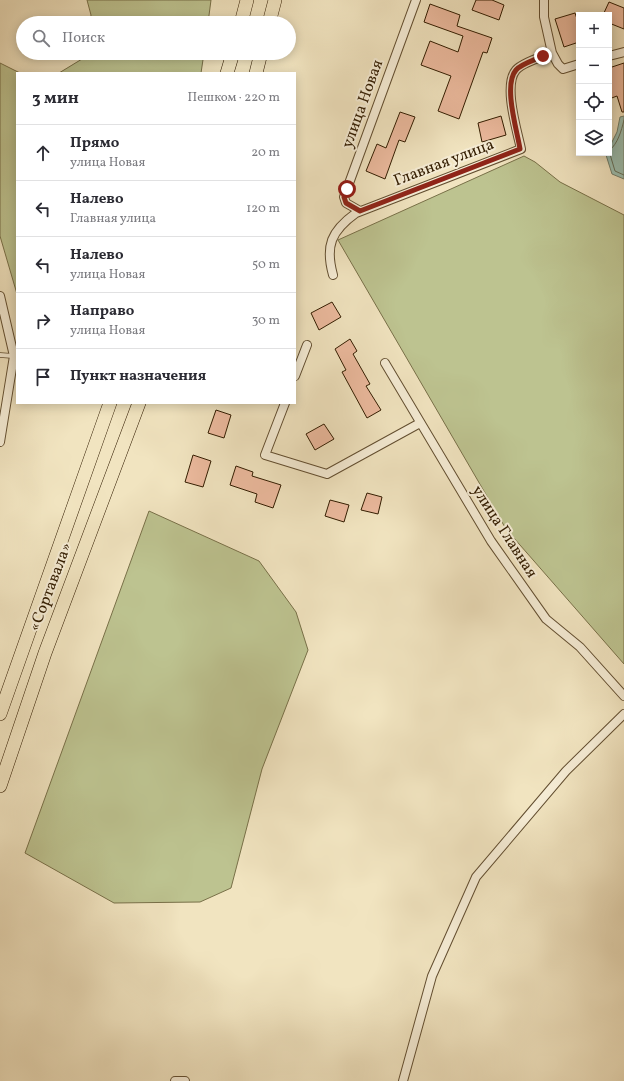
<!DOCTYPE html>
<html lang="ru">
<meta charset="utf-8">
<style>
body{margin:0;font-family:Vollkorn,serif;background:#f2f2f3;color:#2b2b33}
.controls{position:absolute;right:12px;top:12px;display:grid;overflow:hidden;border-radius:0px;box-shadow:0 2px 10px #0003}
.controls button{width:36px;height:36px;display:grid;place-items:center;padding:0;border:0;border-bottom:1px solid #e1e1e2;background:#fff;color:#2b2b33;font:20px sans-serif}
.stop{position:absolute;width:12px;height:12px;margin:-9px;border:3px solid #8f2418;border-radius:50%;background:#fff}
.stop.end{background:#8f2418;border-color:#fff;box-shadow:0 1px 4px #0008}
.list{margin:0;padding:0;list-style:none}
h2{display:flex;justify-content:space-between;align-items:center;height:52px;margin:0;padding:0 16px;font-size:17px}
h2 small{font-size:13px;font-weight:400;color:#7c7c81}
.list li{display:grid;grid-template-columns:26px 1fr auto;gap:12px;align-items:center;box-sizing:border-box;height:56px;padding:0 16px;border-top:1px solid #e1e1e2}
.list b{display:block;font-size:15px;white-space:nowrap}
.list p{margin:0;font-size:13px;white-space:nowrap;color:#7c7c81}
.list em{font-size:13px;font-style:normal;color:#7c7c81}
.icon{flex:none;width:22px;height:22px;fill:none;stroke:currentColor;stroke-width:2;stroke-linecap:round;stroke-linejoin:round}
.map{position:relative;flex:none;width:624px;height:1081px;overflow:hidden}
.search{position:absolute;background:#fff;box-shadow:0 2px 10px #0003;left:16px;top:16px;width:280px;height:44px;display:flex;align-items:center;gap:10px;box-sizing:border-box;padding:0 14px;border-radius:22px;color:#7c7c81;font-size:15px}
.panel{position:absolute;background:#fff;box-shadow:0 2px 10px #0003;left:16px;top:72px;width:280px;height:332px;border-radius:0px}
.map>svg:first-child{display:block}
</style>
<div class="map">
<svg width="624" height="1081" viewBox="0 0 624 1081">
<rect width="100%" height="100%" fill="#f1e4c0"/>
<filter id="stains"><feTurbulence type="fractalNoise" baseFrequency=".005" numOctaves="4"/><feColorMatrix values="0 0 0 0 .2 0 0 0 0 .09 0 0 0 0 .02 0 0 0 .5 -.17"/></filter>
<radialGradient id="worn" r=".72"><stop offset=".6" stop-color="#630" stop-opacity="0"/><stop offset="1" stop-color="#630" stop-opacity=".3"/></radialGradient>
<!-- green -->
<path fill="#bdc390" stroke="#787048" d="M87 0H211L208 23H90L91 15Z
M84 53H204L201 73H59L82 59Z
M0 63 20 73H17V294L0 236Z
M524 156 535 162 560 182 624 215V664L506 529 338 240Z
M149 511 259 561 296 612 308 650 262 769 231 888 200 902 114 903 25 853Z"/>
<!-- water -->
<path fill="#9bbfb1" stroke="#717e6a" d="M624 116V179L612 174 606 155 609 153V148L617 132 620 117Z"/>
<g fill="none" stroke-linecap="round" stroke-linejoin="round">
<!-- shore -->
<path stroke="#666e58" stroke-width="1" d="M624 120C621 132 618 143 609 151L615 171 624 175"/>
</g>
<!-- building -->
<path fill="#ecba9e" stroke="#321c00" d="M476 0H492L504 5 499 20 472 10Z
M609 2 624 8V29L609 23V15H603Z
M430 4 460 15 457 26 492 38 487 53 483 52 459 119 438 111 451 76 421 65 430 41 458 52 463 36 424 22Z
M575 13 579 25V42L564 47 555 19Z
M624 63V112H622L617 96 609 99V68Z
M400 112 415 117 405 142 399 140 385 179 366 171 377 144 386 148Z
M501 116 506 135 482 142 478 123Z
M332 302 341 317 319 330 311 313Z
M350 339 357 351 353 354 370 384 366 386 381 410 367 418 342 372 346 370 335 349Z
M216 410 231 415 224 438 208 433Z
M324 424 334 439 315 450 306 434Z
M193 455 211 461 203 487 185 482Z
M236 466 253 472 252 476 281 485 273 508 255 502 257 494 230 485Z
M367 493 382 497 378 514 361 510Z
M330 500 349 505 344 522 325 516Z"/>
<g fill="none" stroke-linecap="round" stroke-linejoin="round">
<defs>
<path id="service" d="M0 355 13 356"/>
<path id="minor" d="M552 53 558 64 563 69 579 64
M609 56 624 52
M360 211 346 203 344 197 416 0
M333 275C325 246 331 231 356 213L521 149C517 130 503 85 516 70 522 63 543 56 552 53L544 17V0
M0 296 14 356 0 442
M385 363 491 541 546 619 580 647 624 696
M295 376 307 345
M285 403 265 455 327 474 420 423
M175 1081H185
M403 1081 432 976 476 877 566 771 624 714"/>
<path id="trunk" d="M241 23 247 0
M269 23 275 0
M227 73 233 53
M256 73 261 53
M0 714 110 403
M0 786 45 653 139 403"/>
</defs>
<!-- service casing -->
<use href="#service" stroke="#624e30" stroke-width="5.5"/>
<!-- minor casing -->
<use href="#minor" stroke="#624e30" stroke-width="10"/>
<!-- trunk casing -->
<use href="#trunk" stroke="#321c00" stroke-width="14"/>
<!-- service -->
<use href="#service" stroke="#f6edd6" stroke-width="4"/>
<!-- minor -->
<use href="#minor" stroke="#f6edd6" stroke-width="8"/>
<!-- trunk -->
<use href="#trunk" stroke="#f1e4c0" stroke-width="13"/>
</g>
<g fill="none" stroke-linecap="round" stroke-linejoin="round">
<!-- route -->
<path stroke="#8f2418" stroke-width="5" d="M347 189 344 197 346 203 360 211 520 149C517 130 503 85 516 70 521 64 535 60 543 56"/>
</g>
<g text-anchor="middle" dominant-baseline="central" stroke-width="4" stroke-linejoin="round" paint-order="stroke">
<!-- street labels -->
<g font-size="16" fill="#321c00" stroke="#f6edd6">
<text transform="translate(363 104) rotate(-70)">улица Новая</text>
<text transform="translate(444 163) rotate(-21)">Главная улица</text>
<text transform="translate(504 532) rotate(57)">улица Главная</text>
<text transform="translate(51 587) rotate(-69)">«Сортавала»</text>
</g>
</g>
<rect width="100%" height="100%" filter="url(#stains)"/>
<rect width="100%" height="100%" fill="url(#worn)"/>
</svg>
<div class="controls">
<button>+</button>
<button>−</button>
<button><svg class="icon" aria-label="locate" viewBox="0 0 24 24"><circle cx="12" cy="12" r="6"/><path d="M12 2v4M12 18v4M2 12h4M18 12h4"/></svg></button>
<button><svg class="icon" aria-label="layers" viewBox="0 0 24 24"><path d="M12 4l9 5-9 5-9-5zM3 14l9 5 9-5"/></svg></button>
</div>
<div class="stop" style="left:347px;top:189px"></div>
<div class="stop end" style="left:543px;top:56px"></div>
<div class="search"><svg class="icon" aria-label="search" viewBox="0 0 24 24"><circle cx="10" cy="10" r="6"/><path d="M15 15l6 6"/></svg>Поиск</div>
<section class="panel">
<h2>3 мин<small>Пешком · 220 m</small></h2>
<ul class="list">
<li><svg class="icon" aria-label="ahead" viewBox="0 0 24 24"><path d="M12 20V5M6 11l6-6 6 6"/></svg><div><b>Прямо</b><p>улица Новая</p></div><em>20 m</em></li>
<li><svg class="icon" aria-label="left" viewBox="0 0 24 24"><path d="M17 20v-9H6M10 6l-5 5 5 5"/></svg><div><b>Налево</b><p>Главная улица</p></div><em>120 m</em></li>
<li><svg class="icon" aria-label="left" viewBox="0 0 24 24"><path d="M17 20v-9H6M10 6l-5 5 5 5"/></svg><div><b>Налево</b><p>улица Новая</p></div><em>50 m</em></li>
<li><svg class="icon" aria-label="right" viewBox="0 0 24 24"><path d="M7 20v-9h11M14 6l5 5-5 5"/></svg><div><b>Направо</b><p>улица Новая</p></div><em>30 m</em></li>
<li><svg class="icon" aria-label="arrive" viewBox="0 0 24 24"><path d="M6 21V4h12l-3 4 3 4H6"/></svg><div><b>Пункт назначения</b></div></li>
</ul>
</section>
</div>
